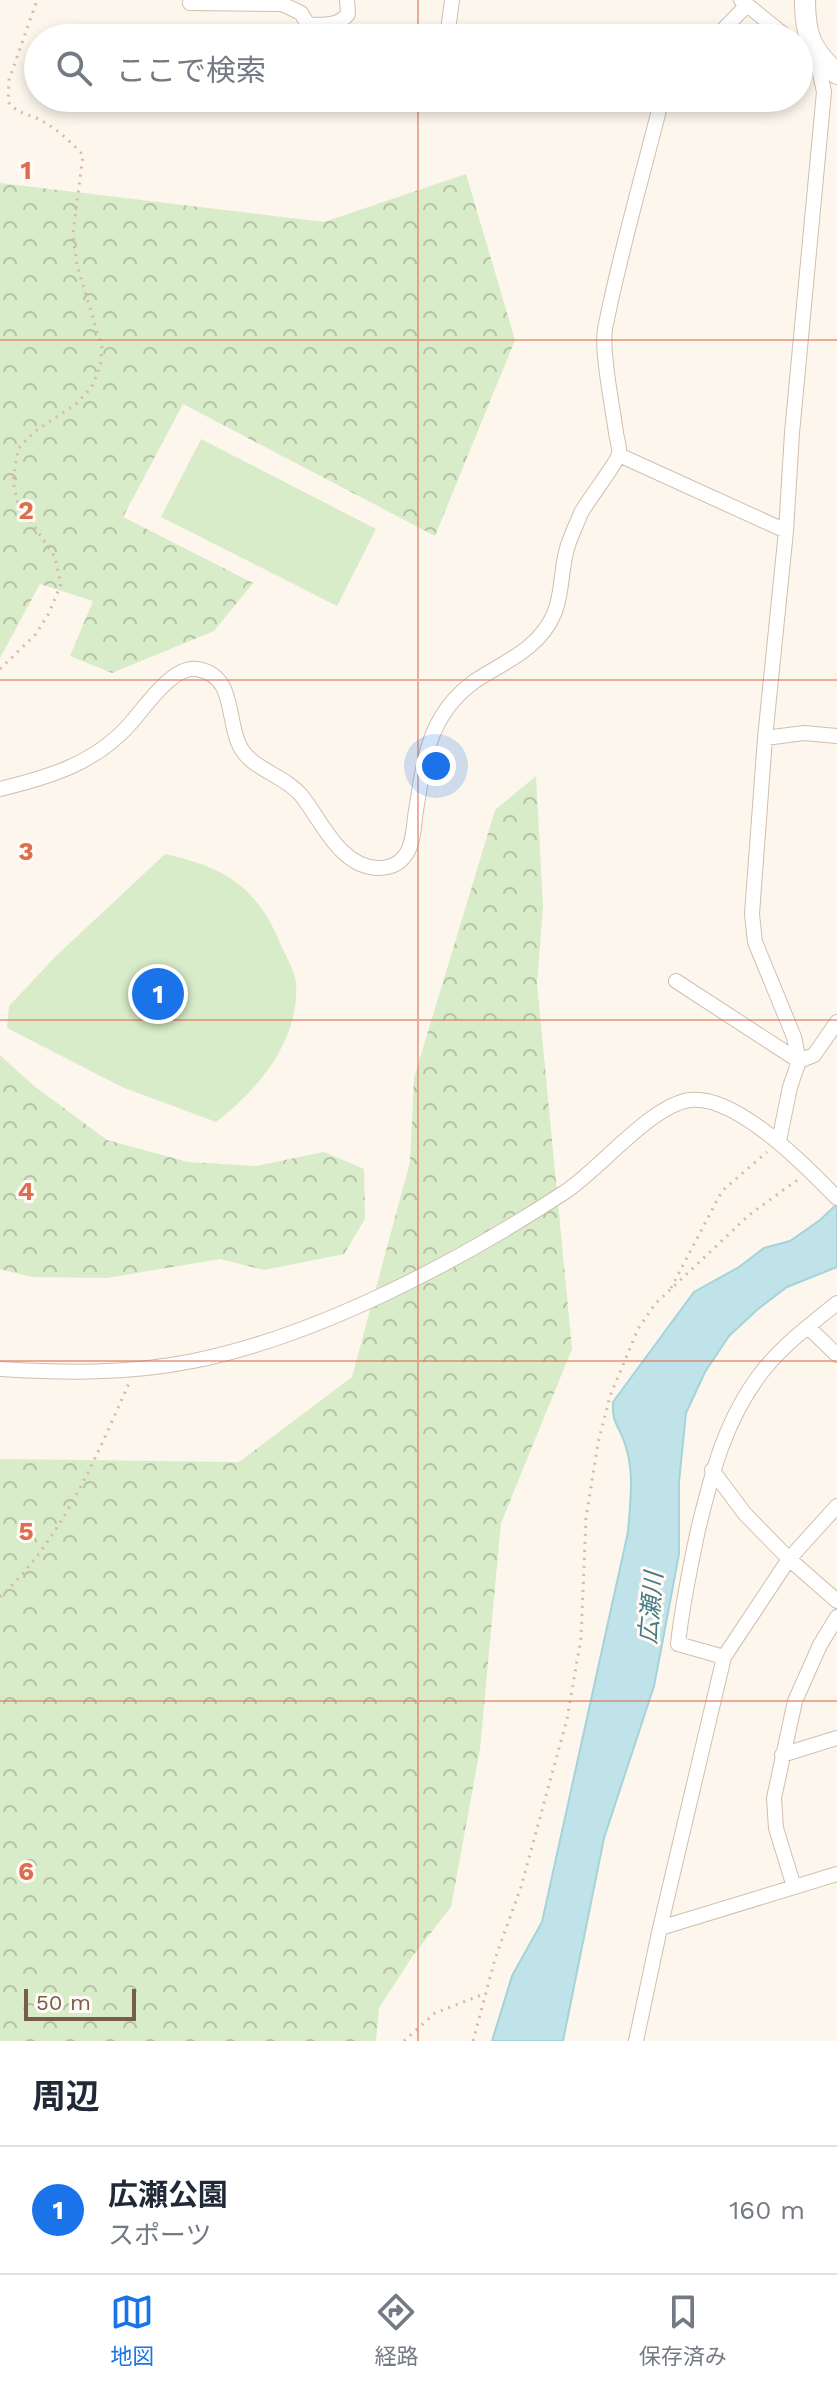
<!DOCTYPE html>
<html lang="ja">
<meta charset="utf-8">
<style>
body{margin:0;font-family:"Work Sans","Noto Sans JP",sans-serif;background:#f2f2f3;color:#1f2937}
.scale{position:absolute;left:24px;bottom:20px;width:112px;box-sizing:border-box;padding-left:8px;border:4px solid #7a5c4d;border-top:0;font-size:22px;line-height:28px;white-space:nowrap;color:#7a5c4d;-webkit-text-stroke:6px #fffaf3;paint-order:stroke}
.you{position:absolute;left:436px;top:766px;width:28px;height:28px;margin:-20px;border:6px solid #fff;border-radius:50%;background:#1a73e8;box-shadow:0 0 0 12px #1a73e833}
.badge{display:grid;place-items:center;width:52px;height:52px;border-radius:50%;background:#1a73e8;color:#fff;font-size:26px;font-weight:700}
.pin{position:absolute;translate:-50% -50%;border:4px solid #fff;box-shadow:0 2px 8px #0006}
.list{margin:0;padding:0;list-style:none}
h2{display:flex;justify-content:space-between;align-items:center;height:104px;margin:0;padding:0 32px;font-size:34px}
h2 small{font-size:26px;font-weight:400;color:#747a83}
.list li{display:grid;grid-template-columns:52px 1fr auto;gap:24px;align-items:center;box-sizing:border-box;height:128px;padding:0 32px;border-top:2px solid #e0e1e3}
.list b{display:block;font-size:30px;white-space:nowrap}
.list p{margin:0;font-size:26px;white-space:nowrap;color:#747a83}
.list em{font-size:26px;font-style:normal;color:#747a83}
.icon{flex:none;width:44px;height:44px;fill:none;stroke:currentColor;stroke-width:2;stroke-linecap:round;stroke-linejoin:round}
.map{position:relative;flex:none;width:837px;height:2041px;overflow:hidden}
.search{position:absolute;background:#fff;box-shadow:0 4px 12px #0003;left:24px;right:24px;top:24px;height:88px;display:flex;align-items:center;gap:20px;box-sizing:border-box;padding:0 28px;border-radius:44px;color:#747a83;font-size:30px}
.sheet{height:232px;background:#fff}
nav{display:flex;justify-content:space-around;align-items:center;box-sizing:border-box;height:112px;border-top:2px solid #e0e1e3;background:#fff;font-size:22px;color:#747a83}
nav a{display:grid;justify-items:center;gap:4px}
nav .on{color:#1a73e8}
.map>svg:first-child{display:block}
</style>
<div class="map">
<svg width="837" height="2041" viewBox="0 0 837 2041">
<defs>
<pattern id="forest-crowns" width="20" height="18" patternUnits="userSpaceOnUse" patternTransform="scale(2)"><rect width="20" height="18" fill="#d8ecc9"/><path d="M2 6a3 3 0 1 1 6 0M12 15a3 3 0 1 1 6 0" fill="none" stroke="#b4c2a5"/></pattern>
</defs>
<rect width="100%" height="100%" fill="#fdf6ec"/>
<!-- green -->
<path fill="#d8ecc9" d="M201 439 376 529 337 606 161 517Z
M165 854C223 867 256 885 280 943 285 955 295 970 296 983 300 1040 258 1090 216 1122L122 1087 7 1028 9 1006 56 956Z"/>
<!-- forest -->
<path fill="url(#forest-crowns)" d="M466 174 515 340 435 536 183 404 123 517 253 583 214 631 112 673 70 656 93 601 40 584 0 658V183L324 222Z
M536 776 543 908 537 983 572 1349 501 1523 480 1749 451 1907 412 1957 379 2008 376 2041H0V1459L239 1462 352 1377 410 1162 414 1078 495 810Z
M0 1055 34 1086 107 1140 188 1162 256 1166 324 1152 364 1169 365 1219 344 1254 264 1270 220 1259 107 1278 32 1277 0 1269Z"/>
<!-- water -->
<path fill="#bfe3e8" stroke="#a5d3da" stroke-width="2" d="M837 1204V1267L787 1287 758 1309 729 1336 705 1372 686 1413 679 1482V1554L664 1634 654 1686 604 1838 563 2041H492L512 1976 542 1922 628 1532C630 1503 635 1473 625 1444 619 1424 612 1426 613 1402L694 1292 739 1267 764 1248 790 1241 820 1220Z"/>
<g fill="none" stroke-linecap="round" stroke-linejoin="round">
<defs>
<path id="street" d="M191 0 190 3 282 4 301 13 308 25
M741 0 788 38
M298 38 308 25C323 24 338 27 348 14L347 0
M447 38 452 0
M715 38 747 5
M352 98 360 103 372 98
M619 455 786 531
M765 738 804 733 837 736
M0 789C49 777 94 764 129 725 144 709 172 665 197 669 234 675 227 715 238 742 248 769 283 774 301 795 322 821 340 868 379 868 392 868 402 862 408 851 413 841 414 829 415 817 419 793 422 765 430 742 438 718 454 696 475 681 504 662 539 649 554 614 562 596 561 572 566 552 569 539 576 526 581 513 588 500 617 463 619 454 620 449 617 439 616 433 613 409 601 351 605 329 620 252 643 175 662 98
M676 981 799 1061
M799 1061 814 1055 837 1022
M779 1141 790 1087 799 1061 794 1037 755 942 752 914 765 738 786 531 792 433 824 92 816 55 799 45
M808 1327 837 1355
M0 1369C65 1373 129 1374 193 1361 318 1336 458 1262 565 1192 600 1169 651 1105 690 1100 736 1094 807 1167 837 1198
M712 1470 745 1514 789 1559 837 1601
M724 1657 678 1644C682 1605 690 1568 698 1530 712 1472 726 1416 765 1368 785 1344 812 1323 837 1303
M782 1755 837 1738
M794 1887 776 1828 774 1798 795 1701 820 1645 837 1617
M660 1928 837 1874
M636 2041 660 1928 724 1657 789 1559 837 1506"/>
<path id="secondary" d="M805 0C805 36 811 49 837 74"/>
</defs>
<!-- street casing -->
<use href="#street" stroke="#d1beb0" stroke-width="16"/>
<!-- secondary casing -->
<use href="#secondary" stroke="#d6c0b0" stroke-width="22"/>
<!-- path -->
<path stroke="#d9b8a5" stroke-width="3" stroke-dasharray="2 6" stroke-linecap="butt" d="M0 669 36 634 49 613 61 584 55 557 17 501 13 481 18 449 34 432 76 404 91 388 100 368 102 348 77 265 73 234 83 155C71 142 53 125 36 118 24 113 18 113 8 102L9 80 37 0
M671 1288 722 1191 767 1152
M0 1597C61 1541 96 1458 129 1383
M404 2041 435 2013 484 1994
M473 2041 495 1959 521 1887 567 1719 581 1638 586 1518 598 1443 610 1396 638 1329 655 1304 749 1215 800 1178"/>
<!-- street -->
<use href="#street" stroke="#fff" stroke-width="14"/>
<!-- secondary -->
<use href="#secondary" stroke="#fff" stroke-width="20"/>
</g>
<!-- grid -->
<path fill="none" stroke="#dc6d51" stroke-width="2" stroke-opacity="0.55" d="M418 0V38M418 98V2041M0 340H837M0 680H837M0 1020H837M0 1361H837M0 1701H837"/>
<g text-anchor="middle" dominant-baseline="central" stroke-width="6" stroke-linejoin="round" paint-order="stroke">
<!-- water labels -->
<g font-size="24" font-style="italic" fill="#437c86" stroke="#fffaf3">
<text transform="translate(651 1608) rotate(-85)">広瀬川</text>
</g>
</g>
<g font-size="26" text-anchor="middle" font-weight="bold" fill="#dc6d51" stroke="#fffaf3" stroke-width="6" stroke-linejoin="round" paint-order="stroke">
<text x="26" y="179">1</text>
<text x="26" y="519">2</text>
<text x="26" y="860">3</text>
<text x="26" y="1200">4</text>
<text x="26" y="1540">5</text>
<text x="26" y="1880">6</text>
</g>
</svg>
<div class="scale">50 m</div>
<div class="you"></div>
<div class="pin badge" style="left:158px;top:994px">1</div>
<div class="search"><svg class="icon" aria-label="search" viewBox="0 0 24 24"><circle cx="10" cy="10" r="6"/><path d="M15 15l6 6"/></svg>ここで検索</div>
</div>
<section class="sheet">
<h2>周辺<small></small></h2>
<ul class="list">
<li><span class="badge">1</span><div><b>広瀬公園</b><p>スポーツ</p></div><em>160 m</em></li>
</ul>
</section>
<nav>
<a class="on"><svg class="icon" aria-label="map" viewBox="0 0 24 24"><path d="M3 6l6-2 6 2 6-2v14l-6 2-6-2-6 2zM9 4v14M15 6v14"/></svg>地図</a>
<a><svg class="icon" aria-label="directions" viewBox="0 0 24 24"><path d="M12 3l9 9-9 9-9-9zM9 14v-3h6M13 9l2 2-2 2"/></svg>経路</a>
<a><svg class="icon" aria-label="saved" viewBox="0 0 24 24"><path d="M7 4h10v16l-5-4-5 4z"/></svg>保存済み</a>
</nav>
